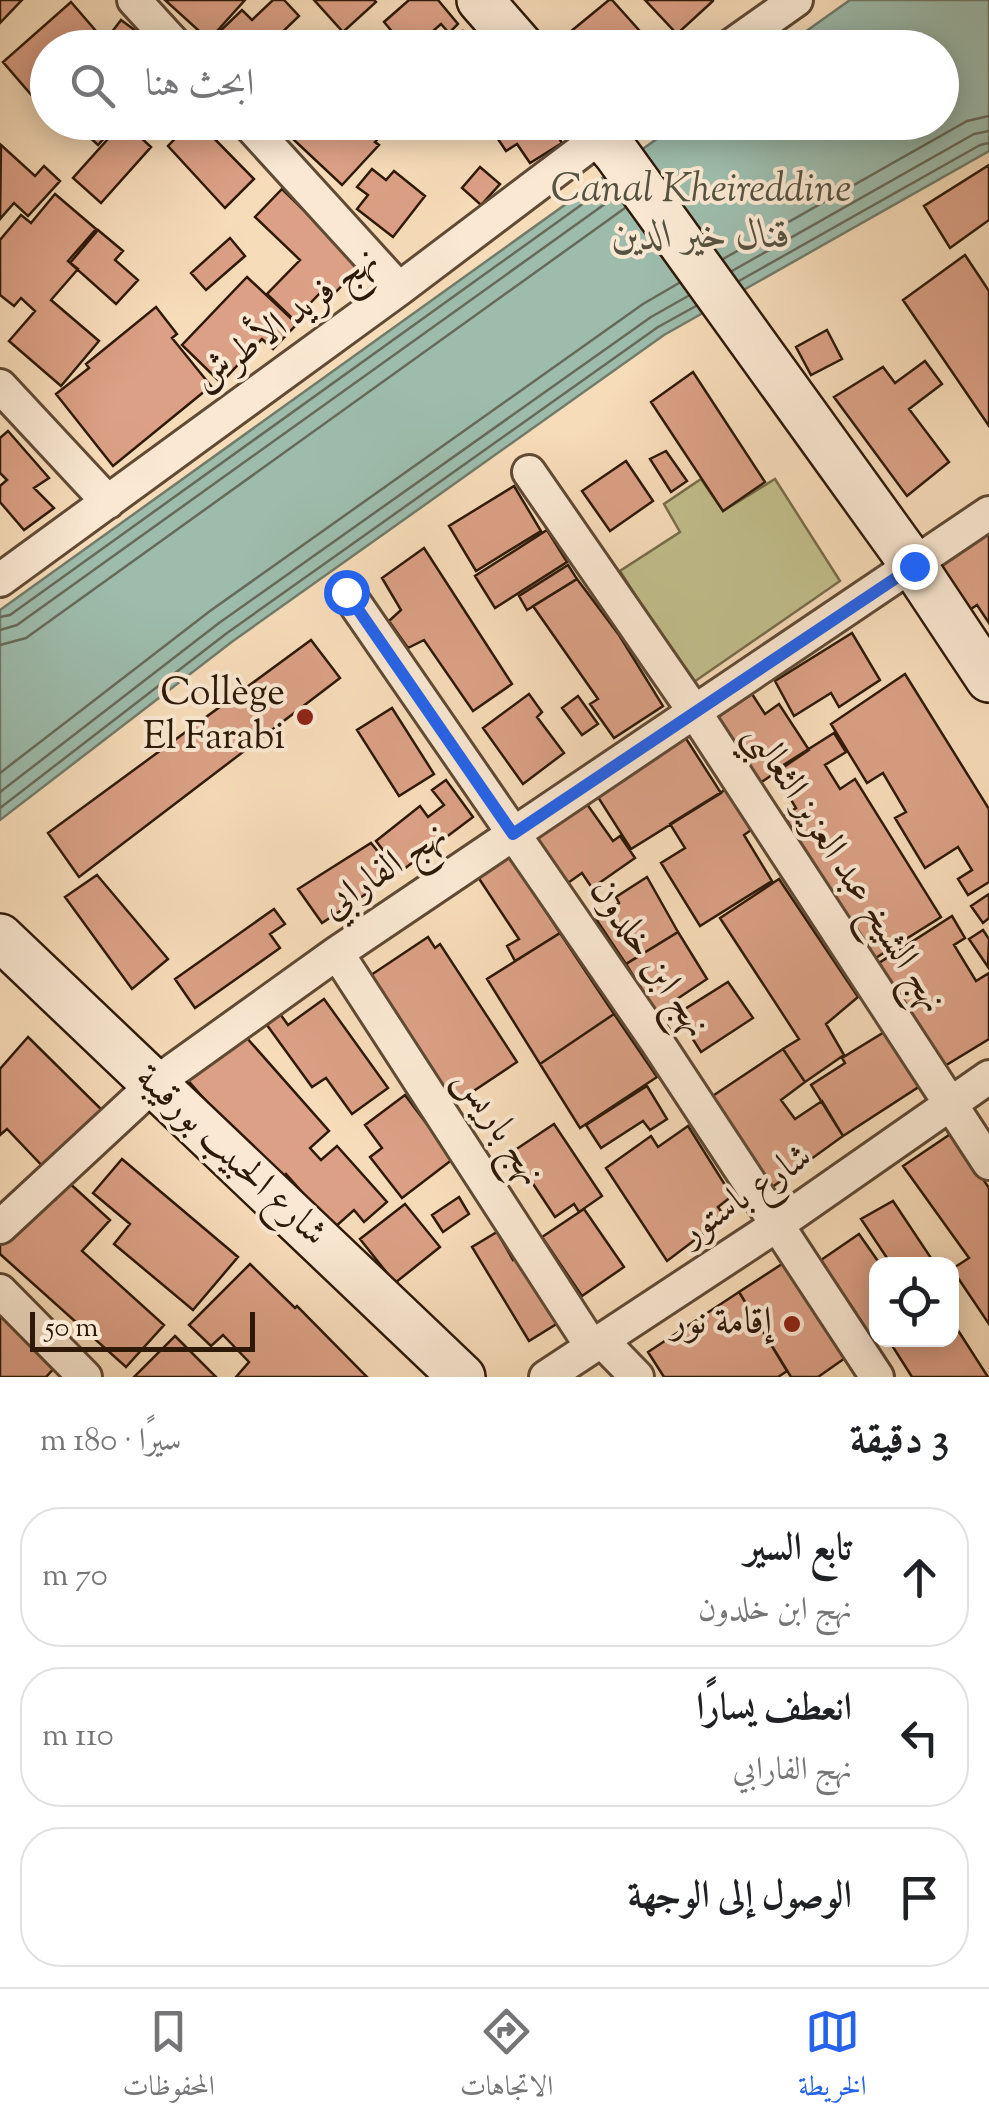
<!DOCTYPE html>
<html lang="ar">
<meta charset="utf-8">
<style>
body{margin:0;font-family:"Sorts Mill Goudy",Amiri,serif;background:#f2f2f2;color:#202124;direction:rtl}
.controls{position:absolute;right:30px;bottom:30px;display:grid;overflow:hidden;border-radius:20px;box-shadow:0 5px 25px #0003}
.controls button{width:90px;height:90px;display:grid;place-items:center;padding:0;border:0;border-bottom:2px solid #e0e0e0;background:#fff;color:#202124;font:50px sans-serif}
.scale{position:absolute;left:30px;bottom:25px;width:225px;box-sizing:border-box;padding-left:10px;border:5px solid #2e1908;border-top:0;font-size:28px;line-height:35px;white-space:nowrap;color:#2e1908;-webkit-text-stroke:8px #fae8d2;paint-order:stroke}
.stop{position:absolute;width:30px;height:30px;margin:-22px;border:8px solid #2563eb;border-radius:50%;background:#fff}
.stop.end{background:#2563eb;border-color:#fff;box-shadow:0 2px 10px #0008}
.list{margin:0;padding:0;list-style:none}
h2{display:flex;justify-content:space-between;align-items:center;height:130px;margin:0;padding:0 40px;font-size:42px}
h2 small{font-size:32px;font-weight:400;color:#757577}
.list li{display:grid;grid-template-columns:65px 1fr auto;gap:30px;align-items:center;box-sizing:border-box;height:140px;margin:0 20px 20px;padding:0 20px;border:2px solid #e0e0e0;border-radius:40px}
.list b{display:block;font-size:38px;white-space:nowrap}
.list p{margin:0;font-size:32px;white-space:nowrap;color:#757577}
.list em{font-size:32px;font-style:normal;color:#757577}
.icon{flex:none;width:55px;height:55px;fill:none;stroke:currentColor;stroke-width:2;stroke-linecap:round;stroke-linejoin:round}
.map{position:relative;flex:none;width:989px;height:1377px;overflow:hidden;direction:ltr}
.search{position:absolute;background:#fff;box-shadow:0 5px 25px #0003;left:30px;right:30px;top:30px;height:110px;display:flex;align-items:center;gap:25px;box-sizing:border-box;padding:0 35px;border-radius:55px;color:#757577;font-size:38px}
.sheet{height:610px;background:#fff}
nav{display:flex;justify-content:space-around;align-items:center;box-sizing:border-box;height:140px;border-top:2px solid #e0e0e0;background:#fff;font-size:28px;color:#757577}
nav a{display:grid;justify-items:center;gap:5px}
nav .on{color:#2563eb}
.map>svg:first-child{display:block}
</style>
<div class="map">
<svg width="989" height="1377" viewBox="0 0 989 1377">
<rect width="100%" height="100%" fill="#f7dcb9"/>
<filter id="stains"><feTurbulence type="fractalNoise" baseFrequency=".002" numOctaves="4"/><feColorMatrix values="0 0 0 0 .2 0 0 0 0 .09 0 0 0 0 .02 0 0 0 .5 -.17"/></filter>
<radialGradient id="worn" r=".72"><stop offset=".6" stop-color="#630" stop-opacity="0"/><stop offset="1" stop-color="#630" stop-opacity=".3"/></radialGradient>
<!-- green -->
<path fill="#c1bf8c" stroke="#786c4a" stroke-width="2.5" d="M701 479 723 511 775 479 840 581 691 684 620 571 680 532 664 504Z"/>
<!-- water -->
<path fill="#9dbcac" stroke="#717b6a" stroke-width="2.5" d="M850 0H989V151L664 335 233 641 0 820V610L679 123 942 122V48L784 47Z"/>
<g fill="none" stroke-linecap="round" stroke-linejoin="round">
<!-- shore -->
<path stroke="#666a5a" stroke-width="2.5" d="M723 259 967 121 989 116
M732 271 974 134 989 131
M739 281 980 145 989 143
M0 617 10 615 609 185
M0 630 17 625 616 196
M0 645 26 638 625 208
M0 773 210 611 643 304 679 283
M0 792 219 623 651 317 688 296
M0 808 227 633 658 327 696 306"/>
</g>
<!-- building -->
<path fill="#dba085" stroke="#2e1908" stroke-width="2.5" d="M0 0H22L0 23Z
M165 0H245L209 40Z
M273 0H284L299 16 266 48H226L215 36 242 10 252 20Z
M314 0H374L376 2 343 32Z
M409 0H438L458 24 449 33 441 24 425 38 431 48H406L384 22Z
M609 0H612L655 48H573L564 37Z
M645 0H713V1L677 34Z
M71 2 108 45 48 48V98L40 105 3 62Z
M121 20 147 39 141 48 102 45Z
M463 31 478 48H444Z
M73 122H153L140 137 151 147 101 203 73 178 116 130 114 127 98 145Z
M191 122H198L254 179 225 208 168 146Z
M310 122H394L375 142 379 145 342 185 294 140Z
M510 122H549L562 143 530 163 517 144 506 151 494 133Z
M1 145 35 176 44 166 60 181 28 216 14 203 0 219Z
M989 165V220L950 248 924 206Z
M480 167 500 184 481 205 462 188Z
M372 169 386 180 394 171 425 196 393 237 357 209 368 195 357 187Z
M282 189 361 266 329 299 322 291 294 320 267 294 300 260 255 217Z
M55 194 96 229 68 261 78 269 51 300 99 341 61 386 9 341 35 311 21 298 14 306 0 295V240L21 215 31 223Z
M98 230 123 251 115 260 138 280 116 304 70 263Z
M230 238 245 256 206 290 191 273Z
M965 255 989 291V426L903 300Z
M247 277 297 324 273 349 262 339 221 383 182 345Z
M156 307 177 334 172 338 211 386 113 466 56 394 89 368 86 364Z
M827 330 842 359 811 375 796 347Z
M925 361 942 384 909 409 949 462 907 496 834 397 883 367 895 383Z
M693 372 765 482 723 511 651 402Z
M8 431 49 478 34 488 54 508 24 530 0 502V486L7 480 0 473V438Z
M666 451 687 481 671 492 650 459Z
M626 461 653 501 610 531 582 491Z
M514 486 541 531 476 571 449 526Z
M989 521V623L977 605 968 611 933 560Z
M547 530 567 562 495 608 475 576Z
M424 548 512 684 473 711 424 640 408 648 389 621 401 610 382 578Z
M568 565 577 579 527 610 519 596Z
M577 579 619 635 663 706 614 738 590 704 598 699 533 606Z
M852 633 880 680 839 707 831 693 794 716 775 681Z
M311 640 340 678 79 877 48 833Z
M905 674 989 809V882L968 895 958 879 972 870 958 847 925 868 895 818 906 812 883 773 867 783 831 724Z
M529 694 542 712 537 717 564 753 523 784 483 728Z
M752 694 765 714 779 704 809 750 760 783 718 717Z
M578 696 598 724 582 735 562 708Z
M392 708 434 774 399 796 357 730Z
M834 733 846 752 825 765 840 789 855 779 941 917 874 959 784 816 796 808 774 771Z
M685 737 721 793 631 849 596 794Z
M446 780 473 817 400 872 376 841 420 806 428 817 444 805 432 790Z
M728 788 754 828 744 835 772 881 700 926 661 863 685 848 670 824Z
M584 800 613 841 620 836 635 858 592 888 582 873 565 885 532 836Z
M371 843 396 874 322 923 298 889Z
M507 852 560 933 515 961 507 946 519 939 476 874Z
M97 875 168 959 132 989 65 897Z
M647 877 678 932 626 964 596 919 619 903 616 897Z
M779 879 858 997 826 1024 844 1055 805 1082 783 1049 799 1039 720 918Z
M989 894V918L983 923 971 906Z
M274 909 285 924 270 934 280 948 195 1008 175 979Z
M952 916 965 938 954 945 976 981 989 973V1039L943 1067 879 963Z
M983 930 989 939 988 967 969 939Z
M678 932 707 979 656 1013 626 964Z
M560 933 614 1014 540 1064 487 979Z
M428 937 435 948 440 944 517 1062 454 1104 371 975Z
M728 982 753 1018 701 1052 677 1014Z
M324 999 388 1088 352 1114 326 1078 312 1087 264 1021 278 1011 288 1025Z
M614 1014 657 1077 580 1128 540 1064Z
M239 1029 329 1131 310 1148 321 1160 337 1146 387 1202 364 1222 354 1210 334 1228 286 1174 277 1182 185 1077Z
M886 1031 920 1086 843 1136 811 1085 845 1063 842 1058Z
M28 1037 109 1117 50 1174 7 1129 0 1135V1069Z
M783 1049 805 1082 781 1100 795 1119 822 1101 843 1136 771 1188 711 1097Z
M647 1086 667 1119 650 1130 643 1121 601 1148 586 1125Z
M405 1095 453 1159 402 1198 370 1157 382 1148 365 1125Z
M554 1124 602 1196 579 1212 574 1204 555 1217 512 1152Z
M688 1126 732 1196 718 1207 725 1217 667 1261 606 1168 651 1136 658 1147Z
M952 1133 989 1188V1324L952 1269 969 1258 903 1166Z
M122 1159 238 1257 193 1310 114 1244 130 1224 93 1193Z
M66 1180 110 1220 82 1251 164 1325 126 1367 0 1254V1238Z
M459 1197 469 1214 443 1232 432 1215Z
M893 1201 931 1258 921 1264H891L861 1219Z
M405 1204 440 1247 395 1283 360 1239Z
M584 1209 624 1267 582 1296 542 1237Z
M497 1232 513 1260 518 1257 558 1323 529 1341 472 1247Z
M859 1234 880 1264H876V1330L868 1336 821 1260Z
M250 1264 295 1308 297 1306 367 1377H236L249 1362 223 1335 211 1346 189 1325Z
M782 1264 848 1356 818 1377H791L739 1292Z
M739 1292 787 1371 778 1377H664L648 1352Z
M0 1314 56 1366 46 1377H0Z
M952 1321 988 1377H912L893 1347 905 1340H952Z
M175 1336 216 1377H134Z"/>
<g fill="none" stroke-linecap="round" stroke-linejoin="round">
<defs>
<path id="street" d="M134 0 178 48
M728 48 796 0
M247 122 399 289
M0 386 108 502
M529 472 694 711 989 1163
M0 580 399 289 620 122
M347 592 657 1042 877 1377
M337 953 592 1347
M0 1227 153 1085 337 953 989 513
M0 1291 85 1377
M602 1341 637 1377
M546 1377 777 1225 989 1077"/>
<path id="secondary" d="M480 0 522 48
M590 122 617 154 914 566 989 679
M0 937 462 1377"/>
</defs>
<!-- street casing -->
<use href="#street" stroke="#604a34" stroke-width="38"/>
<!-- secondary casing -->
<use href="#secondary" stroke="#2e1908" stroke-width="50"/>
<!-- street -->
<use href="#street" stroke="#fae8d2" stroke-width="32"/>
<!-- secondary -->
<use href="#secondary" stroke="#fae8d2" stroke-width="45"/>
</g>
<g fill="none" stroke-linecap="round" stroke-linejoin="round">
<!-- route -->
<path stroke="#2563eb" stroke-width="12" d="M346 592 513 834 914 566"/>
</g>
<!-- markers -->
<g fill="#8f2418" stroke="#fae8d2" stroke-width="4">
<circle cx="305" cy="717" r="10"/>
<circle cx="792" cy="1324" r="10"/>
</g>
<g text-anchor="middle" dominant-baseline="central" stroke-width="8" stroke-linejoin="round" paint-order="stroke">
<!-- street labels -->
<g font-size="38" fill="#2e1908" stroke="#fae8d2">
<text transform="translate(287 321) rotate(-36)">نهج فريد الأطرش</text>
<text transform="translate(844 869) rotate(57)">نهج الشيخ عبد العزيز الثعالبي</text>
<text transform="translate(385 872) rotate(-34)">نهج الفارابي</text>
<text transform="translate(648 959) rotate(56)">نهج ابن خلدون</text>
<text transform="translate(498 1128) rotate(57)">نهج باريس</text>
<text transform="translate(230 1157) rotate(43)">شارع الحبيب بورقيبة</text>
<text transform="translate(747 1196) rotate(-34)">شارع باستور</text>
</g>
<!-- poi labels -->
<g font-size="38" fill="#2e1908" stroke="#fae8d2" text-anchor="end">
<text x="285" y="695">Collège<tspan x="285" dy="44">El Farabi</tspan></text>
<text x="772" y="1324">إقامة نور</text>
</g>
<!-- water labels -->
<g font-size="40" font-style="italic" fill="#555241" stroke="#fae8d2">
<text x="701" y="191">Canal Kheireddine<tspan x="701" dy="46">قنال خير الدين</tspan></text>
</g>
</g>
<rect width="100%" height="100%" filter="url(#stains)"/>
<rect width="100%" height="100%" fill="url(#worn)"/>
</svg>
<div class="controls">
<button><svg class="icon" aria-label="locate" viewBox="0 0 24 24"><circle cx="12" cy="12" r="6"/><path d="M12 2v4M12 18v4M2 12h4M18 12h4"/></svg></button>
</div>
<div class="scale">50 m</div>
<div class="stop" style="left:346px;top:592px"></div>
<div class="stop end" style="left:914px;top:566px"></div>
<div class="search"><svg class="icon" aria-label="search" viewBox="0 0 24 24"><circle cx="10" cy="10" r="6"/><path d="M15 15l6 6"/></svg>ابحث هنا</div>
</div>
<section class="sheet">
<h2>3 دقيقة<small>سيرًا · 180 m</small></h2>
<ul class="list">
<li><svg class="icon" aria-label="ahead" viewBox="0 0 24 24"><path d="M12 20V5M6 11l6-6 6 6"/></svg><div><b>تابع السير</b><p>نهج ابن خلدون</p></div><em>70 m</em></li>
<li><svg class="icon" aria-label="left" viewBox="0 0 24 24"><path d="M17 20v-9H6M10 6l-5 5 5 5"/></svg><div><b>انعطف يسارًا</b><p>نهج الفارابي</p></div><em>110 m</em></li>
<li><svg class="icon" aria-label="arrive" viewBox="0 0 24 24"><path d="M6 21V4h12l-3 4 3 4H6"/></svg><div><b>الوصول إلى الوجهة</b></div></li>
</ul>
</section>
<nav>
<a class="on"><svg class="icon" aria-label="map" viewBox="0 0 24 24"><path d="M3 6l6-2 6 2 6-2v14l-6 2-6-2-6 2zM9 4v14M15 6v14"/></svg>الخريطة</a>
<a><svg class="icon" aria-label="directions" viewBox="0 0 24 24"><path d="M12 3l9 9-9 9-9-9zM9 14v-3h6M13 9l2 2-2 2"/></svg>الاتجاهات</a>
<a><svg class="icon" aria-label="saved" viewBox="0 0 24 24"><path d="M7 4h10v16l-5-4-5 4z"/></svg>المحفوظات</a>
</nav>
